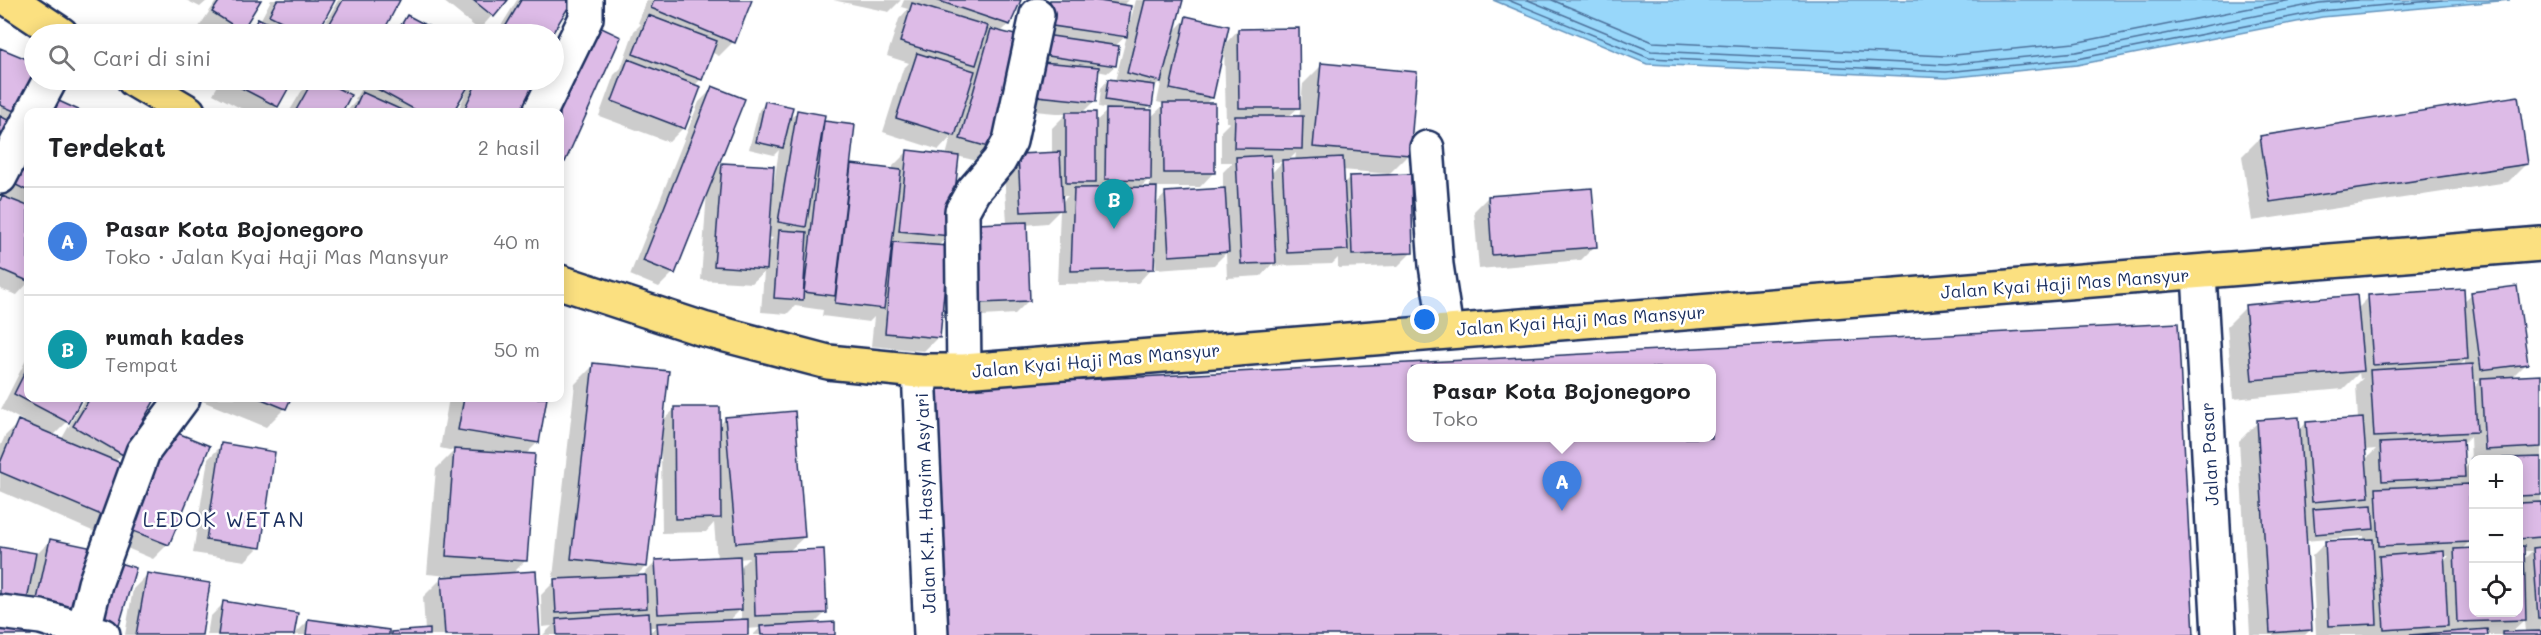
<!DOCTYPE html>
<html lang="id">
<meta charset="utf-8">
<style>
body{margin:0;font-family:Mali,sans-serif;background:#f6f6f6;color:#202124}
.controls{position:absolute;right:18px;bottom:18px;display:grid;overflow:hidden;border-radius:12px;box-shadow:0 3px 15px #0003}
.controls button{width:54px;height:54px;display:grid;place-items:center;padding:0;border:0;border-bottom:2px solid #e0e0e0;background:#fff;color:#202124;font:30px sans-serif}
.you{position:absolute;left:1425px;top:320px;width:21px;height:21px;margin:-15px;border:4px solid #fff;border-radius:50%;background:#1a73e8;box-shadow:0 0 0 9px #1a73e833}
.badge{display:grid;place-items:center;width:39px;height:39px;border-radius:50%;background:#1b2f5e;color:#fff;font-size:20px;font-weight:700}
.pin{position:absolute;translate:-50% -50px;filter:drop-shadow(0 2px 3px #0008)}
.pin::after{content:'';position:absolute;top:32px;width:21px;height:18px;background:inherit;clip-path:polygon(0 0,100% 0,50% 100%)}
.popup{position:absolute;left:1407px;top:364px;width:309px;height:78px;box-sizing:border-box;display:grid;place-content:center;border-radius:12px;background:#fff;filter:drop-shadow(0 2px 4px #0005);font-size:20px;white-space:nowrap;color:#757577}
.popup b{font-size:22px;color:#202124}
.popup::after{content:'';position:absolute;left:50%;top:100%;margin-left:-12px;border:12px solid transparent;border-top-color:#fff}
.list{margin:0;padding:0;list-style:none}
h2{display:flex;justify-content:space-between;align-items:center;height:78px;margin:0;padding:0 24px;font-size:26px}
h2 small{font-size:20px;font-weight:400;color:#757577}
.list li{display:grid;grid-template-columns:39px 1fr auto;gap:18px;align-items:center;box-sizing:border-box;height:108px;padding:0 24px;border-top:2px solid #e0e0e0}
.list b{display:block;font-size:22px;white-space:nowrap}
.list p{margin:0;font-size:20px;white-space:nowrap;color:#757577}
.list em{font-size:20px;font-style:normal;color:#757577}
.icon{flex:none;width:33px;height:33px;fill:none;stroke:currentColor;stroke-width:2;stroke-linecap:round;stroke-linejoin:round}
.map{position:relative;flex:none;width:2541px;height:635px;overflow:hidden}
.search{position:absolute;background:#fff;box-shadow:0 3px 15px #0003;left:24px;top:24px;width:540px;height:66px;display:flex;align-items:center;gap:15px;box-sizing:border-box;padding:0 21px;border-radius:33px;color:#757577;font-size:22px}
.panel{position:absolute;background:#fff;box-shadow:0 3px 15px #0003;left:24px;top:108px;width:540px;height:294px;border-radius:12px}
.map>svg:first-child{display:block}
</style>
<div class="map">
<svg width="2541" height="635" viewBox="0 0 2541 635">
<rect width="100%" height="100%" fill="#fff"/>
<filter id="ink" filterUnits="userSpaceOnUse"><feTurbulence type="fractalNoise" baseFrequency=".0167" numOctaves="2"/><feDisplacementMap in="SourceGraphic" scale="12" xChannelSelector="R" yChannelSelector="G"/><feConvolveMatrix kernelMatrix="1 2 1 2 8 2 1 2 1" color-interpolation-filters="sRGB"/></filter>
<g filter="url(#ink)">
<!-- water -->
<path fill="#98d7fa" stroke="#6694bc" stroke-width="1.5" d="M1493 0H2510L2322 17 2077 65 1946 78 1647 64Z"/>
<!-- shadow -->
<path fill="#0003" fill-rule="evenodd" d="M186 0H208L200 7Z
M217 0H260L236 34H212L199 27Z
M271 0H333L315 34H244L260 21Z
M338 0H399L380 34H319Z
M442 0H506L479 30Z
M517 0H564L569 3 550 34H496Z
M647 0H750L733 42 719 56 711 52 701 79 694 86 683 128 669 142 599 116 614 75 621 68 634 31 641 24 638 23Z
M833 0H901L889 12Z
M904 0H1020L1009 24 1000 33 991 147 977 161 957 156 949 235 937 247 938 337 924 351 871 346 874 317 869 322 822 316 823 310 795 306 787 314 761 312 764 272 752 283 701 280 707 190 673 273 659 287 630 275 699 102 713 88V173L722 164 774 182 779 150 774 155 749 149 759 110 766 102 788 121 797 112 822 122 853 126 848 170 852 166 893 171V166L907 152 946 156 951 137 939 150 883 132 903 69 909 63 887 56 899 19 908 9 901 7ZM768 237 773 238 768 243Z
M1047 0H1129L1123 6 1127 25H1129L1136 0H1181L1173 32 1187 18 1212 97 1204 105 1214 172 1200 187H1155V205L1166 193 1223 189V172L1233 162H1221V131L1230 122H1226L1224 45 1238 30 1299 104H1301L1303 84 1322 65 1408 155 1389 174 1342 170 1343 184 1350 177 1412 252 1398 266 1338 268V258L1332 264 1273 266V263L1261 276 1227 278 1226 253 1214 265 1156 269 1155 255H1153L1152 268 1138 283 1057 284 1060 210 1047 223 1025 225 1029 300 1015 314 967 317 1007 224 1004 170 1019 156 1052 154V128L1066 114 1013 109 1037 9ZM1127 35 1115 81 1108 80 1101 88 1099 107 1109 109 1094 123 1082 113 1094 101 1097 71 1107 73 1115 66 1114 47ZM1162 79 1157 102 1165 104 1150 118 1145 111 1151 106 1153 88ZM1301 105 1299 118 1288 117ZM1296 153 1295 161H1288ZM1270 162H1282L1271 174ZM1150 178V189H1139ZM1060 196H1068L1061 203Z
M407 17 440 34H391Z
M619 37 563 162 560 165V112H545Z
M0 50 34 64V80L0 163Z
M221 80H291L277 107 271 112H248L213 94Z
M303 80H355L344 93 349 96 340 112H289L301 92 310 83Z
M366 80H470L451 112H346L357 100 355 99Z
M474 80H508L531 90 520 112H457L470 84Z
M28 128V283L17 295 0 289V200L2 199 0 184Z
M2261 137 2527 163 2508 182 2252 221 2242 156Z
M1488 197 1595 246 1581 260 1479 269 1474 211Z
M2472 294 2526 363 2511 378 2541 377V635H2316L2312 556 2326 542 2364 541V536L2305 541 2311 629 2305 635H2250L2239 441 2258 422 2299 431 2306 423 2358 419 2356 385 2363 378 2360 379 2359 373 2343 389 2233 399 2227 326 2246 307 2357 309 2369 297 2463 302ZM2465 360V366L2458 367ZM2480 381 2473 389V382ZM2470 436 2471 462 2463 470 2461 445ZM2376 449 2365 460 2364 450ZM2474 460H2518V612H2474V518L2469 522V511L2474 510ZM2472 539 2473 550H2461ZM2522 551H2532L2523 560ZM2443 556H2449L2443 562ZM2524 620 2525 633H2510Z
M2177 325 2193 635 930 389ZM1412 368H1712V438H1412Z
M28 356V398H80L67 422 53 436 61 440 85 398H154L122 454 114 462 133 470 97 533 0 491V447L5 436 19 422 32 428 33 426 1 409Z
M594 365 662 421 675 409 719 426 726 418 804 537 788 552 825 613 813 625 834 635H753L760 628 746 629 747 635H543L552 626 542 627 541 595 555 581 564 579 553 577 575 384ZM659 449H661L662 533 706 532 714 523 717 559 656 562 642 576 635 577 646 566ZM749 558 739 568 738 559ZM741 609V621H729ZM648 627H656L649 633Z
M195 398H289L285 408 266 427Z
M449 398H545L537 443 525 455V561L512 574 538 635H390L425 631 423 597 442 578H449V576L427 574 436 469 454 451 440 448Z
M222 445 259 547 245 561 193 553 208 459Z
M208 447 167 545 153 559 110 541Z
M50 541 77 635H38L45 627 32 625 30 635H0V548L36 555Z
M147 575 200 635H125L133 589Z
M224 603 293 635H207L210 617Z
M308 621 387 635H294Z"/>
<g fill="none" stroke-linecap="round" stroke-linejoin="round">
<!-- shore -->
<path stroke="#4d729c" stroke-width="1.5" d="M1508 0 1649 58 1946 72 2077 59 2321 11 2442 0
M1528 0 1651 51 1946 65 2076 52 2319 3 2358 0
M1552 0 1653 42 1945 56 2074 43 2291 0"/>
</g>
<!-- building -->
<path fill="#ddbbe7" stroke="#1b2f5e" stroke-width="1.5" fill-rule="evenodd" d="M220 0H261L242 31 212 12Z
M277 0H335L317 34H307L269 15Z
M343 0H400L382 34H324Z
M473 0H508L494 17Z
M521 0H567L571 3 552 34H513L504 29Z
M654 0H752L735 43 651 8Z
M936 0H1021L1010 25Z
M1050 0H1093L1131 6 1127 37 1046 25Z
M1145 0H1183L1161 82 1127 73Z
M912 3 988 26 976 65 900 42Z
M407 15 443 34H396Z
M648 15 717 41 702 80 633 54Z
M1186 16 1229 26 1213 98 1170 89Z
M258 18 289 34H250Z
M591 23 621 37 565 162 560 160V112H551Z
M1299 28 1300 108H1239L1238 29Z
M991 29 1023 37 992 148 960 139Z
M1038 34 1119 46 1116 66 1035 54Z
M0 48 34 62V80L26 116 0 105Z
M917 53 975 71 955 136 896 118Z
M628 59 701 87 685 129 612 101Z
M1030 61 1099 67 1096 102 1027 95Z
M1321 63 1417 72 1410 155 1313 147Z
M1108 79 1155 85 1152 107 1105 100Z
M226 80H293L278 107Z
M313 80H321L351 95 342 112H295Z
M371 80H472L453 112H419L368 84Z
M478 80H512L533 89 522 112H463Z
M712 86 745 99 675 274 643 261Z
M362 92 406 112H353Z
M2518 96 2528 164 2270 202 2260 136Z
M50 97 83 112H42Z
M765 101 793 107 783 148 756 142Z
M1163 103H1215V173H1164Z
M1106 109 1152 110 1151 180 1105 179Z
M797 110 825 115 806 227 778 222Z
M1066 112H1096V183H1066Z
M0 116 21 127 0 166Z
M1235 116H1303L1302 149 1234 148Z
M824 121 855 125 835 296 804 292Z
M28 139V191L8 181Z
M907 150 959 156 950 236 899 231Z
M1060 152 1063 210 1021 212 1018 154Z
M1271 155 1276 263 1241 264 1236 157Z
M1343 157 1348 250 1287 253 1282 160Z
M722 163 774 166 767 270 714 266Z
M851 164 901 170 884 309 835 303Z
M1411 174 1413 253 1352 255 1349 176Z
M1157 187 1154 269 1071 271 1074 188Z
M1225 188 1229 252 1169 256 1165 192Z
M1592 188 1597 247 1492 255 1488 196Z
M2 196 28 206V281L0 269V201Z
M1027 222 1030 301 980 303 977 224Z
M779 230 807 232 803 300 774 298Z
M893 242 948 246 940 338 885 333Z
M2517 286 2528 364 2481 370 2471 292Z
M2464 289 2468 359 2373 365 2368 295Z
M2357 295 2364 371 2252 380 2245 305Z
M2178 323 2194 635H942L929 388ZM1412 368H1712V438H1412Z
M593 363 669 371 647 567 571 559Z
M2473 364 2477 432 2374 437 2370 370Z
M28 366V398H82L69 423 14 394Z
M2541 375V447L2485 450 2481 378Z
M90 398H156L123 455 73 426Z
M259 398H291L286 409Z
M464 398H547L539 443 458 430Z
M674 407H720L721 518 675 519Z
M795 411 805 537 736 543 725 417Z
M2299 417 2312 630 2270 633 2257 420Z
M2363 418 2369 497 2312 502 2306 422Z
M18 420 135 469 113 520 0 472V463Z
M165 428 210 446 169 545 123 527Z
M2463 439 2465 477 2382 481 2380 443Z
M221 443 275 452 261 548 206 540Z
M454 449 535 454 527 561 446 556Z
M2541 457V495L2518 496V460H2474L2473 498 2471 459Z
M2469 484 2471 542 2379 546 2376 488Z
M2541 502V537L2518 539V503Z
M2372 505 2374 529 2315 534 2313 509Z
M50 539 98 549 84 618 35 609Z
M2373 539 2377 624 2329 626 2325 541Z
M2518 546H2524L2526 620 2457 622 2454 549 2474 548V612H2518Z
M0 547 36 553 27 601 0 596Z
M2541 547V618H2538L2533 548Z
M824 549 827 613 755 616 753 552Z
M2444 551 2448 626 2384 630 2379 556Z
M740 556 742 610 658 614 655 560Z
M109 560 136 568 118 629 90 621Z
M536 571 540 635H445L441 577Z
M147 573 210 583 202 635H136Z
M646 575 647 608 556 613 554 579Z
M223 601 298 613 294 635H218Z
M649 613 650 635H557L556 619Z
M0 618 33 625 31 635H0Z
M308 619 389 630V635H306Z
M748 619V635H658L657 623Z
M835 622V635H761L760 626Z
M430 629V635H391V632Z
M2487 629 2488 635H2409Z
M2541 631V635H2502V632Z"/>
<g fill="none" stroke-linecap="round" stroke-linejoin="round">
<defs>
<path id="street" d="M33 112 50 80
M540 112 586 18V0
M1427 148 1436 265 1446 330
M0 177 28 122
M964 371 962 211 973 191 999 161 1010 141 1037 15
M0 612 41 617 103 635
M84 629 95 584 143 452 183 398"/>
<path id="secondary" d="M2199 273 2219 635
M919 371 931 635"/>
<path id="primary" d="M10 0 61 34
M134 80 188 112
M560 282 703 329 828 362 919 371H964C1490 327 2016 288 2541 244"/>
</defs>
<!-- street casing -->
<use href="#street" stroke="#1b2f5e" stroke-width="38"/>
<!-- secondary casing -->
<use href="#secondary" stroke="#1b2f5e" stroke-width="38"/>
<!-- primary casing -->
<use href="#primary" stroke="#1b2f5e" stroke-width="38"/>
<!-- street -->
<use href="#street" stroke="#fff" stroke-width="33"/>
<!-- secondary -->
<use href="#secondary" stroke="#fff" stroke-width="33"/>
<!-- primary -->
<use href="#primary" stroke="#fbe080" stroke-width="33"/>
</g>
</g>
<g text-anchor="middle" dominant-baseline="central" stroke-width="5" stroke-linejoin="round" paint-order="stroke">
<!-- street labels -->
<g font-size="18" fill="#1b2f5e" stroke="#fff">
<text transform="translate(2065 283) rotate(-4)">Jalan Kyai Haji Mas Mansyur</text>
<text transform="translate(1581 320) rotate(-4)">Jalan Kyai Haji Mas Mansyur</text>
<text transform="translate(1096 360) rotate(-5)">Jalan Kyai Haji Mas Mansyur</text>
<text transform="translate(2209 454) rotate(-93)">Jalan Pasar</text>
<text transform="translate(925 503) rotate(-92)">Jalan K.H. Hasyim Asy'ari</text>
</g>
<!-- quarter labels -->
<g font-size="21" letter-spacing="1.5" fill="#1b2f5e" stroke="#fff">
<text x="224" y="518">LEDOK WETAN</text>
</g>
</g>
</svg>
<div class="controls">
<button>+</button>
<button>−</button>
<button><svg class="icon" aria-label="locate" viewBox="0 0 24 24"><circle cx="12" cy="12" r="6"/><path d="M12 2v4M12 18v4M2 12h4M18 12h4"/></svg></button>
</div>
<div class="you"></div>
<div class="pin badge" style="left:1562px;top:511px;background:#3f7fe0">A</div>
<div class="popup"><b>Pasar Kota Bojonegoro</b>Toko</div>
<div class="pin badge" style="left:1114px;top:229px;background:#0f9aa8">B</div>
<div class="search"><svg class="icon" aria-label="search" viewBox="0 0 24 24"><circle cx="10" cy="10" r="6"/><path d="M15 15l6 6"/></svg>Cari di sini</div>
<section class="panel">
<h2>Terdekat<small>2 hasil</small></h2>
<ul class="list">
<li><span class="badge" style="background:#3f7fe0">A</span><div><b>Pasar Kota Bojonegoro</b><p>Toko · Jalan Kyai Haji Mas Mansyur</p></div><em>40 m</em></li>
<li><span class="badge" style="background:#0f9aa8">B</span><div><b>rumah kades</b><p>Tempat</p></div><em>50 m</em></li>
</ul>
</section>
</div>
